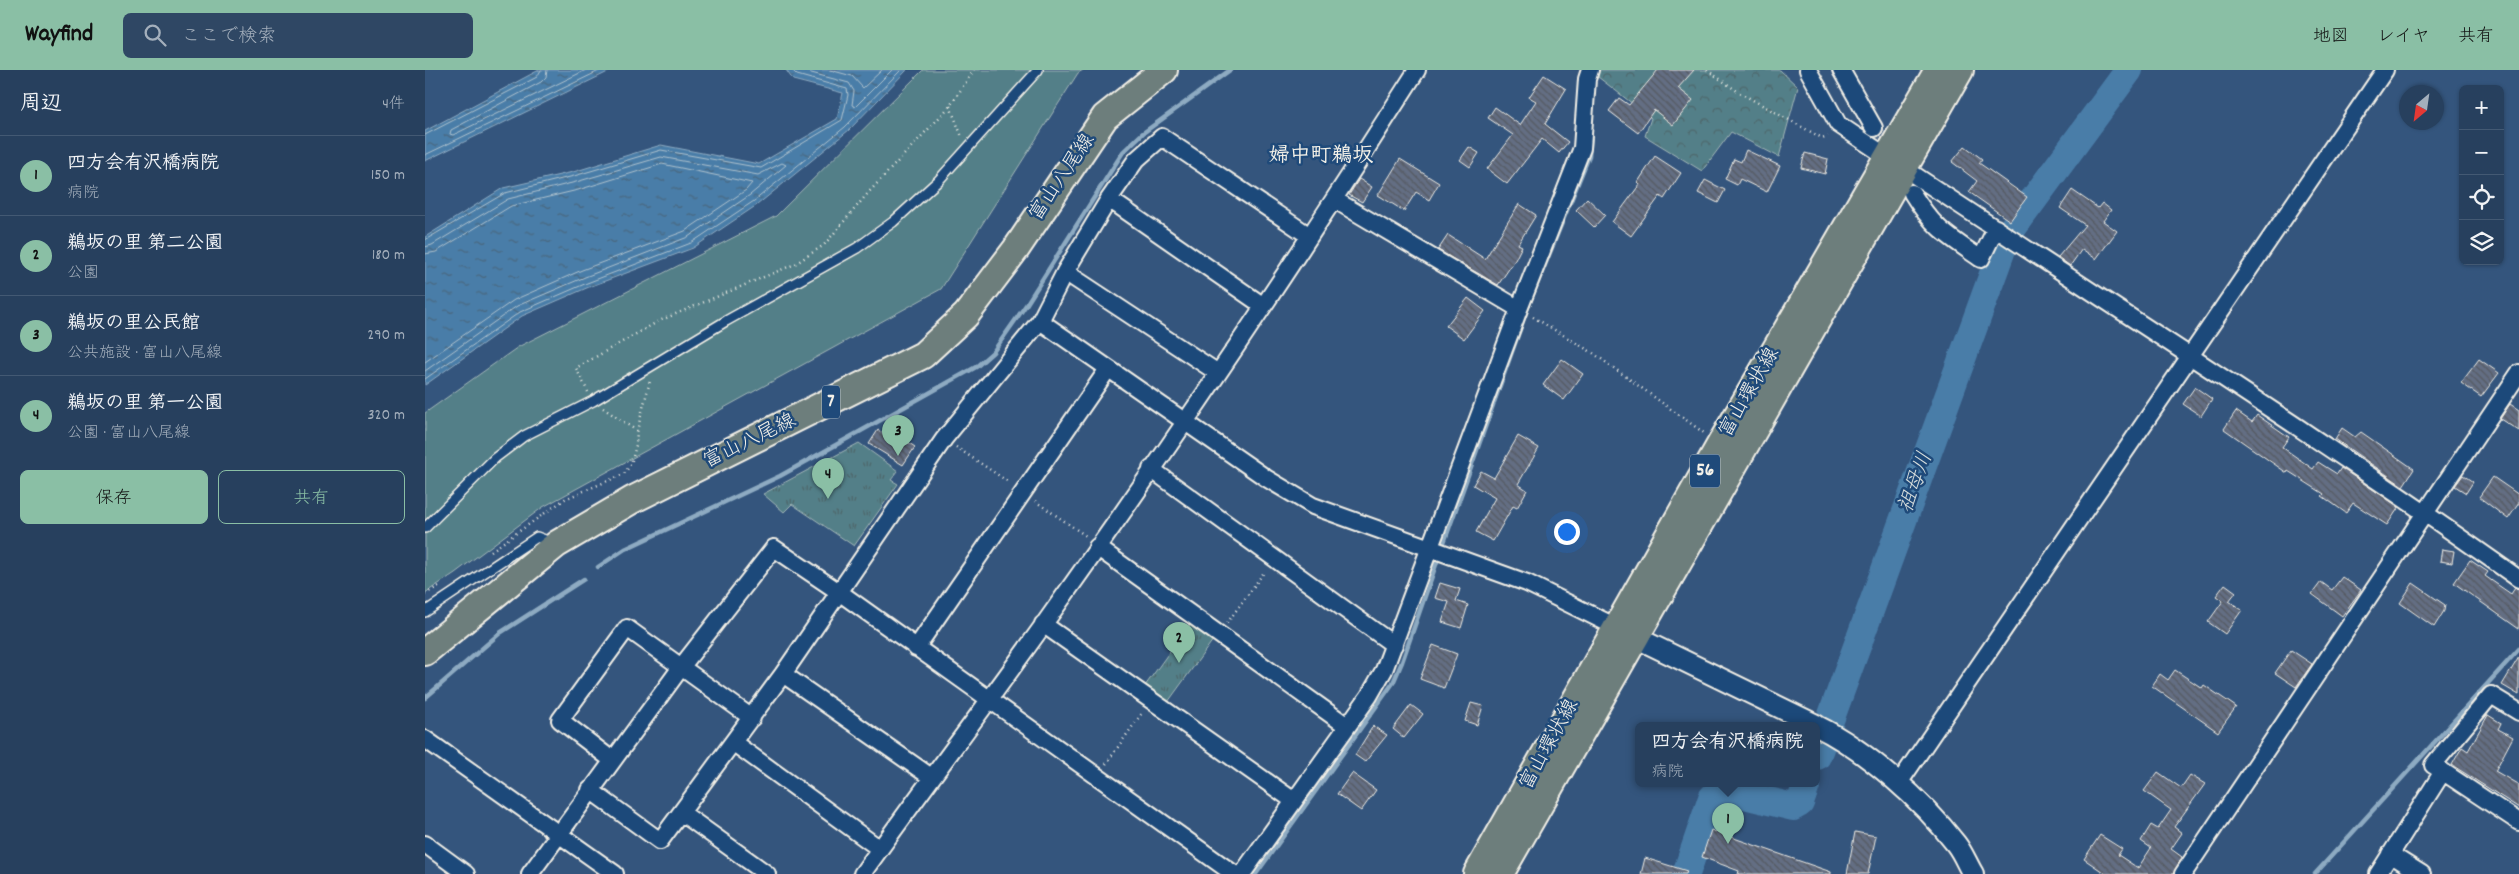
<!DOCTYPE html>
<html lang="ja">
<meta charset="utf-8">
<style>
body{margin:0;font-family:Dekko,"Klee One",sans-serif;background:#2f4764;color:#f1f3f6}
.controls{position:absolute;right:15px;top:15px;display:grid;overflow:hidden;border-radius:8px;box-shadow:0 1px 4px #0004}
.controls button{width:45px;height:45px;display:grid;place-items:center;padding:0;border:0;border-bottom:1px solid #435973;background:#27405e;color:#f1f3f6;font:25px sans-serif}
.compass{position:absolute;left:1974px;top:15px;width:45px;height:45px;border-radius:50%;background:#27405e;box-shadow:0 1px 4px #0004;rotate:209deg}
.you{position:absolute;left:1141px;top:461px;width:18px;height:18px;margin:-12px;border:4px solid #fff;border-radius:50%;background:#1a73e8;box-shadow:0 0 0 8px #1a73e833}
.badge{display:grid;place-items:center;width:32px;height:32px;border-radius:50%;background:#8abfa5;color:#111;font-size:16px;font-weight:700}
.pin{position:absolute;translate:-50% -41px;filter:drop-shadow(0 1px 2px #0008)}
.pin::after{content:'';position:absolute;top:26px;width:18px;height:15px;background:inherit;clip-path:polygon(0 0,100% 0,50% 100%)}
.popup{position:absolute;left:1210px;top:652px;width:185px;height:65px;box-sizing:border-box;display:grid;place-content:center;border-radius:8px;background:#27405e;filter:drop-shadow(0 1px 4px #0005);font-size:16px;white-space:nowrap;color:#a4afbc}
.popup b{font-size:19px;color:#f1f3f6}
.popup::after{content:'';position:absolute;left:50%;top:100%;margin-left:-10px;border:10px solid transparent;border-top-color:#27405e}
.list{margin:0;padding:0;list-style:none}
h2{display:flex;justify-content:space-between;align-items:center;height:65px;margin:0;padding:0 20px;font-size:21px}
h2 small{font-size:16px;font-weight:400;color:#a4afbc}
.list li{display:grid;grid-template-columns:32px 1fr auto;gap:15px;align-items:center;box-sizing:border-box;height:80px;padding:0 20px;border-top:1px solid #435973}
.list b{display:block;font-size:19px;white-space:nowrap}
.list p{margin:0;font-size:16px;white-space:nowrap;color:#a4afbc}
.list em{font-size:16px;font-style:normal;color:#a4afbc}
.actions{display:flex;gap:10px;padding:15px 20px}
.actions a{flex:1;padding:11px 0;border:1px solid #8abfa5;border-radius:8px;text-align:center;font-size:18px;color:#8abfa5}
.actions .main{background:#8abfa5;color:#111}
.icon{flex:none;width:28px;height:28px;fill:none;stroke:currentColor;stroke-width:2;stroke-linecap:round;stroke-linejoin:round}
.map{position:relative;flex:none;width:2094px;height:804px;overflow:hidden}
header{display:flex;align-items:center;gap:30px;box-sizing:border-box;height:70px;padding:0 25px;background:#8abfa5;color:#111}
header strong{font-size:24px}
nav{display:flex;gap:28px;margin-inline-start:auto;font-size:18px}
.search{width:350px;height:45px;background:#2f4764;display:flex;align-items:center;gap:12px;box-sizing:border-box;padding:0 18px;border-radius:8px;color:#a4afbc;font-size:19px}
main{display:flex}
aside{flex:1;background:#27405e}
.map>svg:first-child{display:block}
</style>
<header>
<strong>Wayfind</strong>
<div class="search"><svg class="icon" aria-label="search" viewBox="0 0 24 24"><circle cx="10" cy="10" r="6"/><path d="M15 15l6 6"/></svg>ここで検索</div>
<nav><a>地図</a><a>レイヤ</a><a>共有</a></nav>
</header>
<main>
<aside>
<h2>周辺<small>4件</small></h2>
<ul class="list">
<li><span class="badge">1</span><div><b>四方会有沢橋病院</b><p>病院</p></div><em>150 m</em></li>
<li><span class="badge">2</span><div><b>鵜坂の里 第二公園</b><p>公園</p></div><em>180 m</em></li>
<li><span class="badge">3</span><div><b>鵜坂の里公民館</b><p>公共施設 · 富山八尾線</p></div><em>290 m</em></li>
<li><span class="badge">4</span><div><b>鵜坂の里 第一公園</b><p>公園 · 富山八尾線</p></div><em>320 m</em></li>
</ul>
<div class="actions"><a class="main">保存</a><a>共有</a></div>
</aside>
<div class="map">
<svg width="2094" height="804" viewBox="0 0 2094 804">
<defs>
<pattern id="forest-crowns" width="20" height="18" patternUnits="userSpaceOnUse" patternTransform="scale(1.25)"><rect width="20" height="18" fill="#537f88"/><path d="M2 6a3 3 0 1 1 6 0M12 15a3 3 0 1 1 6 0" fill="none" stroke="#4e666a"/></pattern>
<pattern id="park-tufts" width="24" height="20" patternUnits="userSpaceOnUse" patternTransform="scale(1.25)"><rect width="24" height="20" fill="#537f88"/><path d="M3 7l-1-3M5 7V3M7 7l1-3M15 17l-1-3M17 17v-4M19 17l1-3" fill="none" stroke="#4e666a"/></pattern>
<pattern id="water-ripples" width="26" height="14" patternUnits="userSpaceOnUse" patternTransform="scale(1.25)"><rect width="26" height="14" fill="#4a7da8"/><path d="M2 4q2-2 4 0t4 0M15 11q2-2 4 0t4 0" fill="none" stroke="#4a657c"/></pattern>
<pattern id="building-back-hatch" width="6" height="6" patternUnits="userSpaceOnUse" patternTransform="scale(1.25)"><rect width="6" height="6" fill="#646e83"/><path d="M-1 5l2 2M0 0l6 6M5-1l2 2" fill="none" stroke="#555961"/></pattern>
</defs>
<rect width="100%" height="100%" fill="#34557d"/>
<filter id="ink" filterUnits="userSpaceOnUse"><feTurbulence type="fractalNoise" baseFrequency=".02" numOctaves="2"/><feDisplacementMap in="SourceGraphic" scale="10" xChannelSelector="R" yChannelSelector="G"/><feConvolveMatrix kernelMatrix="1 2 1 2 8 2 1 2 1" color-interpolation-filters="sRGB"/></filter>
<g filter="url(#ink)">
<!-- grass -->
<path fill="#537f88" stroke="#a4b8b8" d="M498 0H658L653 3 516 219 118 437 30 503 0 523V343L93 277 351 146Z"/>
<!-- forest -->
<path fill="url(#forest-crowns)" stroke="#a4b8b8" d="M1174 0H1355L1373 17 1354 87 1306 62 1277 101 1220 66 1226 48 1173 7Z"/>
<!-- park -->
<path fill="url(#park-tufts)" stroke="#a4b8b8" d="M434 373 473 401 466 410 473 414 429 476 367 434 359 442 338 424Z
M765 553 788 570 743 632 720 616Z"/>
<!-- water -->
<path fill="url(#water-ripples)" stroke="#8eabc2" d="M114 0H187L0 91V61Z
M361 0H482L424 60 332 135 268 178 164 217 97 246 0 315V167L78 118 148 102 236 75 334 94 412 49 418 23 368 10Z"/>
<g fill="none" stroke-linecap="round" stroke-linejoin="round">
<!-- shore -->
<path stroke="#b0c3ce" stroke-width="1" d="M122 0 121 7 116 12 26 60 25 64 28 65 161 0
M375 0 424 13 429 21 427 35 430 37 467 0
M405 0 427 6 438 18 457 0
M0 65 112 7 116 0
M0 85 176 0
M0 170 80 123 149 106 236 80 336 98 417 50 423 25 422 19 372 5 367 0
M0 177 7 175 83 129 151 112 236 87 333 105 357 93 361 95 325 125 263 167 160 207 92 236 0 301
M0 184 11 182 86 136 153 120 237 94 327 113 321 120 260 161 157 200 89 230 0 292
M0 309 95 242 162 213 266 173 329 131 420 57 476 0"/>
<!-- stream -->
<path stroke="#8eabc2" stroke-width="4.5" d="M1017 478 1103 237 1164 86 1166 65
M173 497 200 479 355 406 551 297 568 282 601 235 698 82 718 63 805 0
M0 628 75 563 159 509
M831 804 968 613 977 592 1014 486
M1890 804 2094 579"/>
<!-- river -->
<path stroke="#4a7da8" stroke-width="28" d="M1587 159 1704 0
M1404 653 1579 174
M1392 686 1398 670
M1261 804 1287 728 1292 723 1299 720 1368 737 1375 733 1382 713"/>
</g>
<!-- building -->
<path fill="url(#building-back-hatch)" stroke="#f4f1e8" d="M1233 0H1269L1253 18 1268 30 1248 55 1229 40 1213 63 1184 41 1194 28 1204 35Z
M1119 5 1141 19 1120 54 1143 72 1134 83 1117 69 1082 114 1062 99 1088 65 1063 48 1070 37 1095 55 1111 31 1104 27Z
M1540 76 1557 89 1554 93 1602 127 1585 151 1544 122 1552 111 1527 92Z
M1044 77 1054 83 1045 97 1035 90Z
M1321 80 1355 96 1342 122 1315 109 1312 115 1300 109 1309 89 1316 92Z
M1380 83 1403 89 1400 104 1376 98Z
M1230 86 1256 103 1239 129 1235 126 1206 166 1187 152 1215 114 1213 112Z
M975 89 1014 113 1004 130 991 122 979 141 953 125Z
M934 109 947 117 937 132 924 125Z
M1280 110 1300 120 1293 133 1273 123Z
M1647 120 1673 138 1677 133 1686 140 1678 151 1692 161 1671 189 1657 179 1645 196 1633 187 1660 155 1635 138Z
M1162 128 1180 145 1169 157 1151 140Z
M1094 134 1111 145 1093 174 1097 176 1090 190 1073 215 1013 180 1023 165 1060 189Z
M1043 228 1060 241 1039 269 1021 256Z
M1137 289 1158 304 1139 330 1118 315Z
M2054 289 2074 303 2056 327 2036 313Z
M1770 317 1787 329 1776 346 1758 334Z
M2085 334 2094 340V361L2075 349Z
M1811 341 1827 352 1832 345 1864 367 1857 377 1888 399 1893 392 1912 404 1916 398 1974 437 1962 455 1928 433 1921 443 1897 426 1899 424 1863 401 1862 403 1799 359Z
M1917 358 1930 367 1936 362 1989 399 1978 416 1910 369Z
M453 360 461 365 463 362 471 367 472 365 490 377 478 395 444 374Z
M1093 366 1114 378 1093 414 1102 420 1092 438 1088 436 1068 471 1051 462 1070 428 1048 415 1056 401 1069 408Z
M2038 405 2048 412 2041 423 2030 416Z
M2068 407 2094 425V433L2083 449 2054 427Z
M2017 479 2029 481 2027 493 2015 491Z
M2045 490 2063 502 2060 506 2086 524 2090 518 2094 519V559L2029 513Z
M1917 507 1936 520 1917 546 1887 524 1896 512 1907 520Z
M1015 513 1035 519 1031 531 1043 535 1036 558 1017 552 1024 532 1010 528Z
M1988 513 2020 535 2019 541 2009 557 1975 533Z
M1800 514 1811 522 1804 531 1817 540 1800 564 1783 552 1798 531 1791 526Z
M1008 575 1032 584 1019 618 995 609Z
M1866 580 1887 594 1871 617 1850 603Z
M2094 587V625L2077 615Z
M1750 600 1777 618 1779 615 1811 637 1793 662 1727 616 1735 604 1743 610Z
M1046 633 1058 636 1052 655 1040 651Z
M986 635 998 644 979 668 968 659Z
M2063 645 2076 653 2073 659 2088 667 2070 701 2094 715V738L2027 695 2037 677 2043 681Z
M948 656 962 665 940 692 930 685Z
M1733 702 1756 718 1765 705 1780 714 1749 757 1757 763 1746 779 1757 787 1748 804H1681L1659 789 1675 765 1697 779 1693 785 1713 798 1726 778 1716 771 1726 755 1733 759 1746 740 1719 721Z
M927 703 951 720 936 741 912 724Z
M1286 760 1406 802V804H1313L1314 801 1277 787Z
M1430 762 1451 766 1443 804H1422Z
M1220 788 1262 801 1261 804H1216Z"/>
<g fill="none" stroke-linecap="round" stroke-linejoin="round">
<!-- minor-tunnel -->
<path stroke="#516c8d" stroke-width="16" stroke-dasharray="16 8" stroke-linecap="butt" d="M1449 58 1468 90"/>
<defs>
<path id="service" d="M0 458 70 388 99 366 168 331 301 251 432 178 468 152 513 111 613 0
M0 542 112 467 128 473"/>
<path id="minor" d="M1383 0 1413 54C1640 207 1872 351 2094 509
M1416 0 1449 58
M1487 123C1509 159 1523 166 1556 189L1571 158
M684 129 837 235
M910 130 1094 239
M640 202 793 303
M615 251 841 408 888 436 1102 513 1191 557
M726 399 969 575
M672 477 922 656
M618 554 869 731
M491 578 683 299
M358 604 506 707
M2094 642 2066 625 2008 695 2094 752
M0 669 190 804
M309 673 455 779
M187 690 135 650 202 558 327 648
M1474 713 1960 0
M165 720 235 771 358 604 519 369 615 251 640 202 684 129 711 90 737 67 883 165
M257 743 342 804
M0 774 41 804
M1965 784 1997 804
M105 804 257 596 349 478 414 522 809 804
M437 804C497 720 559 638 619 554 748 373 873 188 992 0
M817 804 944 626 959 600 1094 239 1157 78 1162 9 1165 0
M1758 804 2094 303
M1953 804 2017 703"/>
<path id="tertiary" d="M1210 567 1391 655
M1392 656C1441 680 1497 730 1531 774 1538 783 1542 794 1548 804"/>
<path id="primary" d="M0 582 132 474 207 430 498 285 541 245 591 179 680 47 739 0
M1052 804 1295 375 1513 0
M1075 804 1535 0"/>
</defs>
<!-- service casing -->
<use href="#service" stroke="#f4f1e8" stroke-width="12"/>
<!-- minor casing -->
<use href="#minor" stroke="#f4f1e8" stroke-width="20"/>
<!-- tertiary casing -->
<use href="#tertiary" stroke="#f4f1e8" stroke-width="24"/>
<!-- primary casing -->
<use href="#primary" stroke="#f4f1e8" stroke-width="30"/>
<!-- path -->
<path stroke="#f4f1e8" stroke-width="2.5" stroke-dasharray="1 4" stroke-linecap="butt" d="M1282 0 1315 23 1397 68 1403 66
M525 36 537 67
M1108 247 1168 283 1279 363
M163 322 151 298 234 251 370 194 399 175 444 122 525 36 549 0
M178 338 212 361
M531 377 585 413
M610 431 661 466
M66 481 140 429 199 404 206 394 211 375 212 361 225 311
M0 524 16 515
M802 553 840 501
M681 694 717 643"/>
<!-- service -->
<use href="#service" stroke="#1f4a7a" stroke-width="9"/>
<!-- minor -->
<use href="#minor" stroke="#1f4a7a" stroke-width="16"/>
<!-- tertiary -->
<use href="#tertiary" stroke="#1f4a7a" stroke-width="20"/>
<!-- primary -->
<use href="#primary" stroke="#6d7e7c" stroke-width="26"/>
</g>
</g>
<g text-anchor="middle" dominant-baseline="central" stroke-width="5" stroke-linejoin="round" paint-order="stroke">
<!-- shield labels -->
<g fill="#1f4a7a" stroke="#b4bfc7" stroke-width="1">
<rect x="397" y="315.5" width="18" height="33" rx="4"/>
<rect x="1265" y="384.5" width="30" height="33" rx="4"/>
</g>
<g font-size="19" font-weight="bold" fill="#f4f1e8">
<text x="406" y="332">7</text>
<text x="1280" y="401">56</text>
</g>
<!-- street labels -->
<g font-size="20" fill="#f4f1e8" stroke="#1f4a7a">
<text transform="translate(638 108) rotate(-56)">富山八尾線</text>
<text transform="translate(1325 323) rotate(-60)">富山環状線</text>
<text transform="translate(325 372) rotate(-26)">富山八尾線</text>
<text transform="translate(1125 675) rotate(-61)">富山環状線</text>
</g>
<!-- neighbourhood labels -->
<g font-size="21" font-weight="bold" fill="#f4f1e8" stroke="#1f4a7a">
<text x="896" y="87">婦中町鵜坂</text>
</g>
<!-- water labels -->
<g font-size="21" font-style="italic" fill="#dae0de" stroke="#1f4a7a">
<text transform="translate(1492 413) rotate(-70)">祖母川</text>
</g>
</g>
</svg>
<div class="controls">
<button>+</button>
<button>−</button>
<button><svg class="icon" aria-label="locate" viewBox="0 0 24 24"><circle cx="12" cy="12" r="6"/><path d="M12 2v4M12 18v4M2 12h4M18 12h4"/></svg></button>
<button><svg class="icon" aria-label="layers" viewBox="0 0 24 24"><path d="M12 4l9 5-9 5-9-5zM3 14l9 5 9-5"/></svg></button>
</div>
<svg class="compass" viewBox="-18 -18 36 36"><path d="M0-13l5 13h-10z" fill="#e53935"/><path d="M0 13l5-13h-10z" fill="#a4afbc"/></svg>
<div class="you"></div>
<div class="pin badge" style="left:1303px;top:774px">1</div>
<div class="popup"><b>四方会有沢橋病院</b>病院</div>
<div class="pin badge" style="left:754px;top:593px">2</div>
<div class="pin badge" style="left:473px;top:386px">3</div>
<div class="pin badge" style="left:403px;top:429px">4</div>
</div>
</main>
